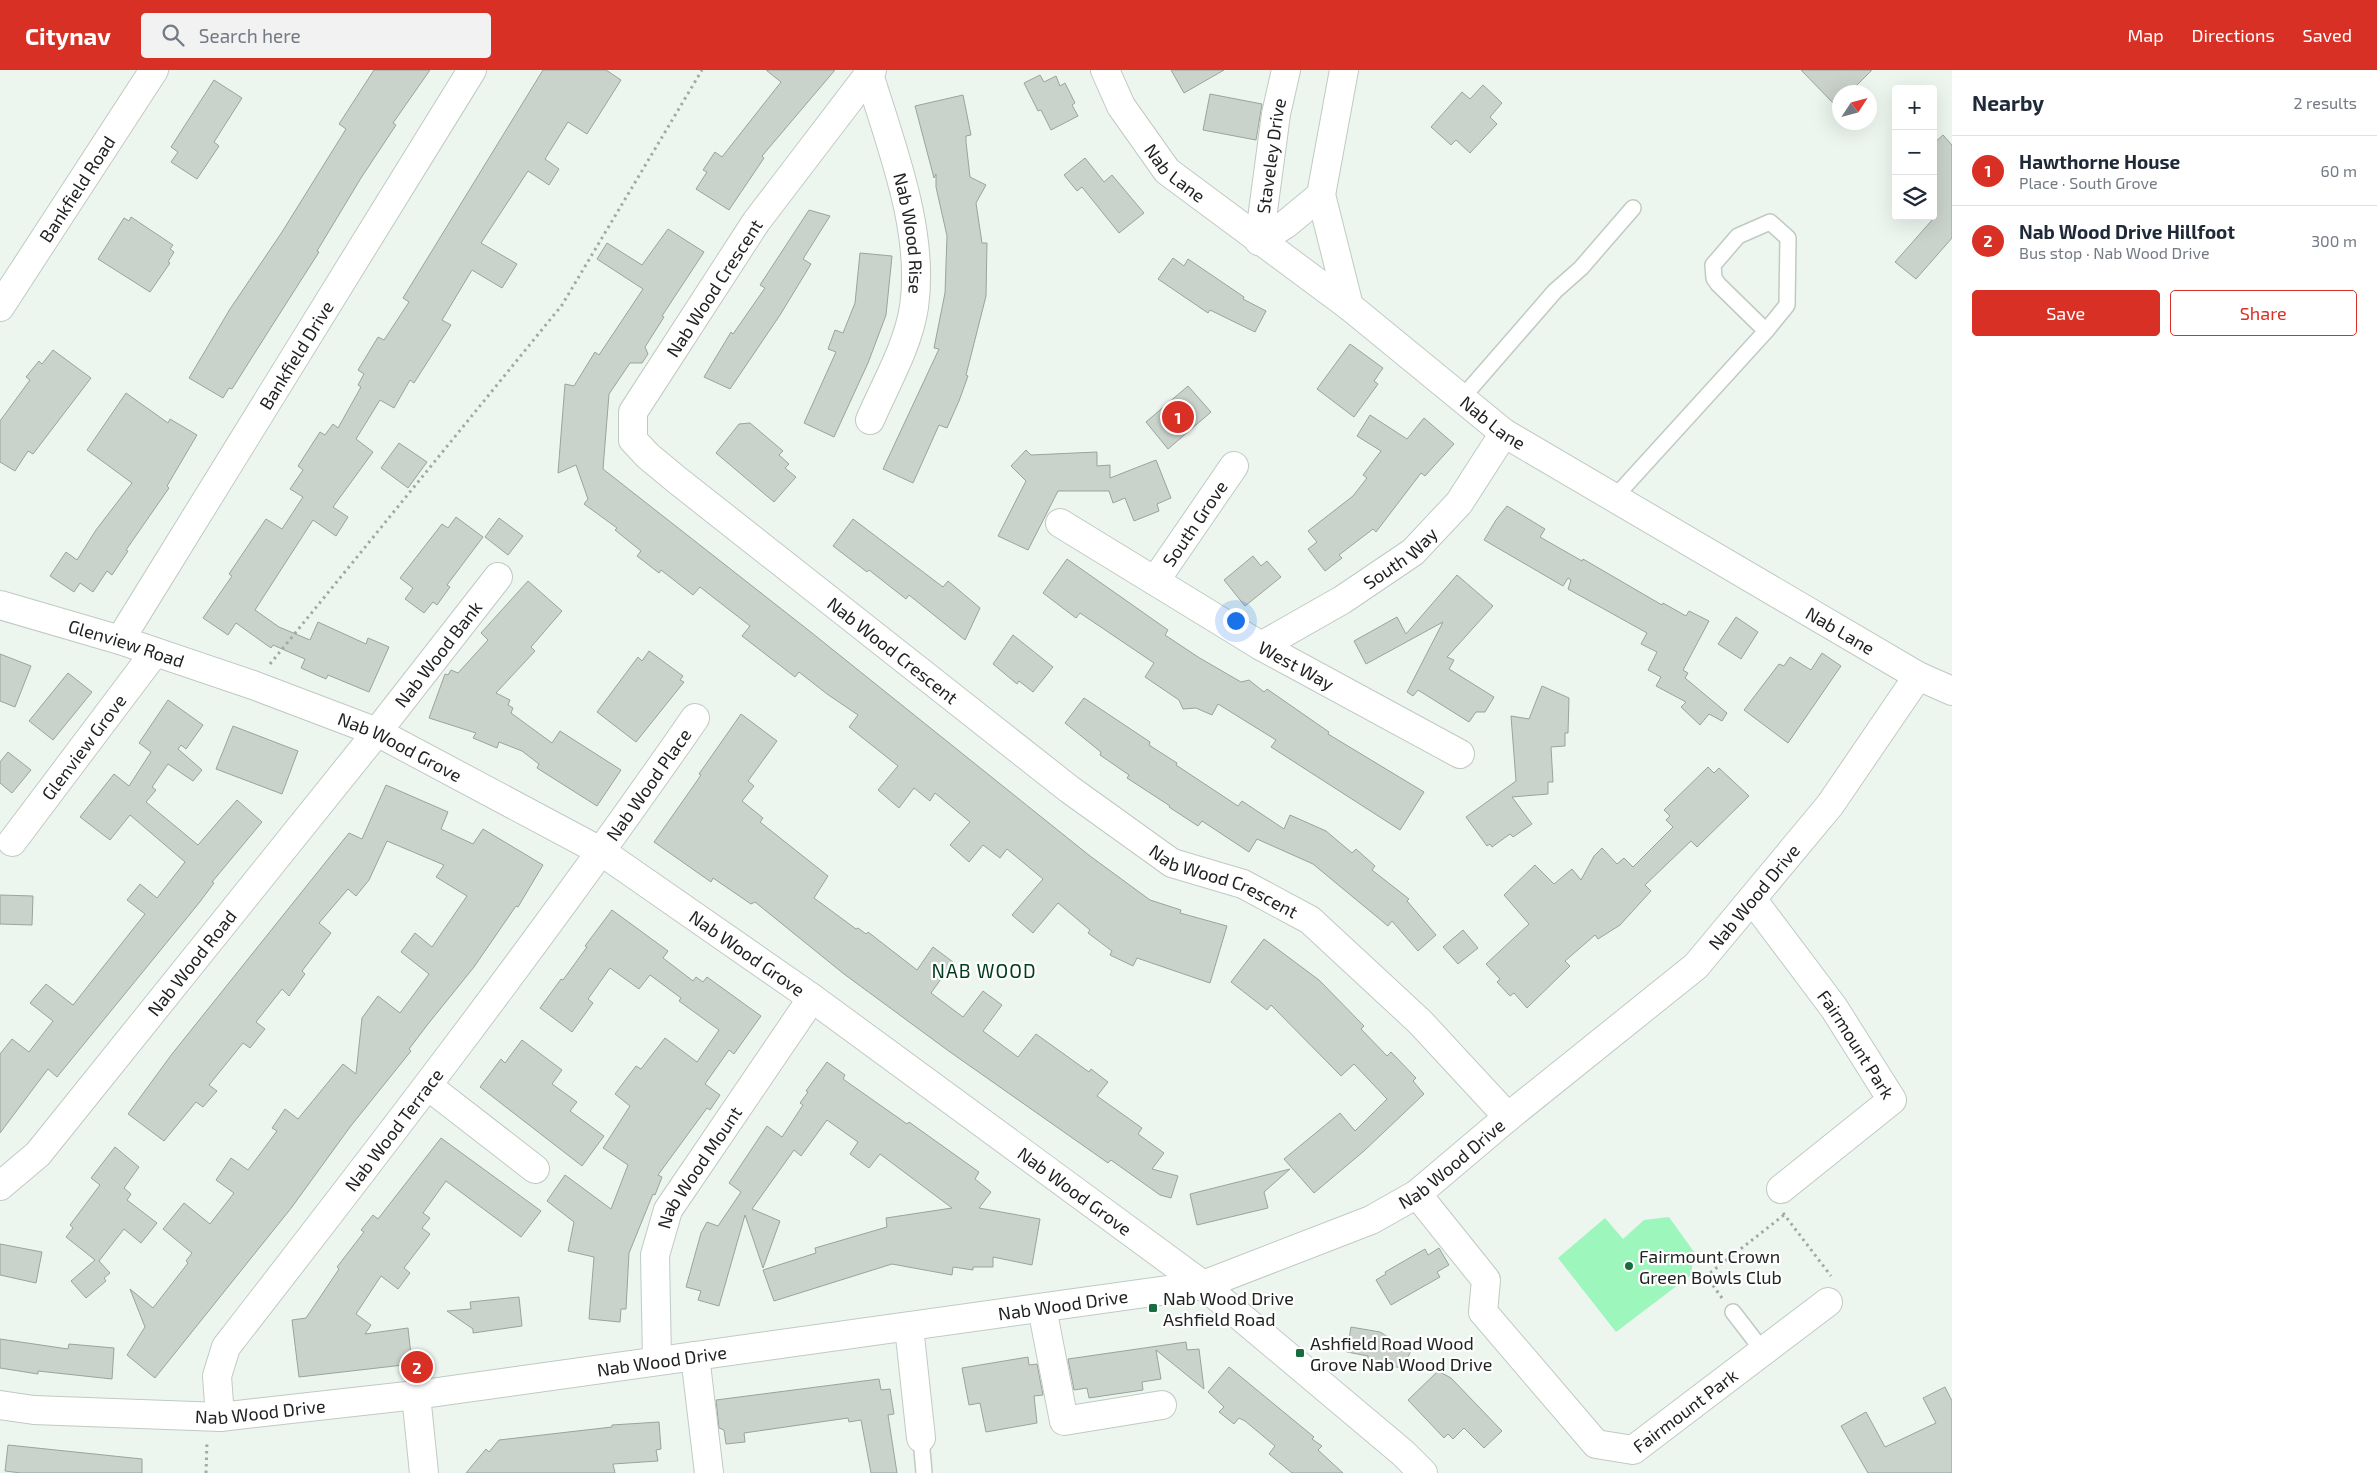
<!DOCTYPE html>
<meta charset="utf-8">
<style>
body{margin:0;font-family:"Exo 2",sans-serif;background:#f2f2f3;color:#1f2937}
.controls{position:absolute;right:15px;top:15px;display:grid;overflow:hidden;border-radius:5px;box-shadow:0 5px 20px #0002}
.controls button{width:45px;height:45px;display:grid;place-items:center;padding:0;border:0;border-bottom:1px solid #e0e1e3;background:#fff;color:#1f2937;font:25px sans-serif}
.compass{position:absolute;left:1832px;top:15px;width:45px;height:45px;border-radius:50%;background:#fff;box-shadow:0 5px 20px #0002;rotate:54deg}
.you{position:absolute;left:1235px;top:550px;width:18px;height:18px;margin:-12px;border:4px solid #fff;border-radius:50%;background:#1a73e8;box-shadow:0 0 0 8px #1a73e833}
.badge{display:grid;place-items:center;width:32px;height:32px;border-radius:50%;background:#d93025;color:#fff;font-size:16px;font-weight:700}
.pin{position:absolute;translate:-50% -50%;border:2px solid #fff;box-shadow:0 1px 5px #0006}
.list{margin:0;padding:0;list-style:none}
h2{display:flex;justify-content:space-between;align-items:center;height:65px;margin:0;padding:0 20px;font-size:21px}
h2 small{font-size:16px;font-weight:400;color:#747a83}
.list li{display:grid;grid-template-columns:32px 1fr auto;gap:15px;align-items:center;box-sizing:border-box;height:70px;padding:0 20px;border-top:1px solid #e0e1e3}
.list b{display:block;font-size:19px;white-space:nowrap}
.list p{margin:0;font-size:16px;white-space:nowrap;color:#747a83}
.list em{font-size:16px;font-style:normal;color:#747a83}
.actions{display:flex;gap:10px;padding:15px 20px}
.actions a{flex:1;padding:11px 0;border:1px solid #d93025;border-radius:5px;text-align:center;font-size:18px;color:#d93025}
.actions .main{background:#d93025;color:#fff}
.icon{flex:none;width:28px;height:28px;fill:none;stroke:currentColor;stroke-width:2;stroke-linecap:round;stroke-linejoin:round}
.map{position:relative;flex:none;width:1952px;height:1403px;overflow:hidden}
header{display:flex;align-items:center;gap:30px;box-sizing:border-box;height:70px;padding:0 25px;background:#d93025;color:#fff}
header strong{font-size:24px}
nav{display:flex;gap:28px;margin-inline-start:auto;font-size:18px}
.search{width:350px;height:45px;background:#f2f2f3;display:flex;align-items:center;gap:12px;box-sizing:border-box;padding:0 18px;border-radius:5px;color:#747a83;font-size:19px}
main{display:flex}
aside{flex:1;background:#fff}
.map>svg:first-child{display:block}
</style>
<header>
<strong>Citynav</strong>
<div class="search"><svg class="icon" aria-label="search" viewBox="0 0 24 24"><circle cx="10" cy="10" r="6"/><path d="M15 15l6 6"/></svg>Search here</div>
<nav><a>Map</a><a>Directions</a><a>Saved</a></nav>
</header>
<main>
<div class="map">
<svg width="1952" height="1403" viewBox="0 0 1952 1403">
<rect width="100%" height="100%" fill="#ecf6ef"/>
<!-- green -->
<path fill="#9df6bb" d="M1669 1147 1694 1182 1691 1205 1616 1262 1558 1188 1605 1148 1623 1169 1644 1150Z"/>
<!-- building -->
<path fill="#c9d2cb" stroke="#9aa39c" d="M374 0H430L393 53 396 55 361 108 317 181 319 182 268 262 232 319 229 318 223 328 189 308 230 239 282 162 346 59 339 54Z
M543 0H606L621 10 587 64 568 52 545 89 559 99 549 115 528 101 481 173 517 194 502 218 472 200 442 250 451 255 414 313 410 310 394 338 380 330 356 369 373 382 333 437 348 447 336 466 313 450 255 540 279 557 310 570 318 552 366 574 368 568 389 577 369 622 328 605 326 609 301 598 305 589 273 575 271 578 236 553 228 565 203 548 232 506 229 504 266 449 282 459 303 427 290 419 303 400 298 396 320 362 325 365 333 354 338 358 361 317 358 315 364 304 358 300 378 267 384 270 409 232 403 228Z
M766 0H835L762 86 764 88 729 140 696 119 707 102 703 100 715 82 722 87 781 12Z
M1171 0H1224L1184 23Z
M1801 0H1872L1850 22H1840V33L1836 36Z
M1040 5 1044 12 1056 6 1060 16 1065 13 1075 33 1072 35 1078 46 1051 60 1041 40 1038 41 1024 13Z
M214 10 242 28 214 72 219 76 197 109 171 92 178 82 171 77Z
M1483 15 1502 33 1490 47 1497 54 1470 83 1456 70 1451 75 1431 57 1462 22 1470 29Z
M1210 24 1262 34 1256 70 1203 60Z
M963 25 971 65 966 66V72L970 107 986 115 976 133 982 173H987L986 226 966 305 968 306 959 331 947 358 939 355 913 413 883 399 939 279 934 278 945 223 947 166 936 117V104L934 108 915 36Z
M1943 65 1952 75V168L1916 209 1895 192 1933 149V74Z
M1085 88 1104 112 1112 105 1144 143 1119 163 1082 117 1077 121 1064 105Z
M809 140 830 146 803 189 811 194 780 245 730 319 704 307 731 262 733 264 765 218 760 215Z
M131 147 173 175 170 179 174 182 168 192 170 193 150 222 98 189 124 148 129 151Z
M668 159 704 182 662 246 664 247 645 277 648 284 642 293H630L609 324 603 399 812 563 1090 786 1150 830 1181 840 1180 843 1227 856 1210 913 1137 888 1133 896 1110 885 1112 881 1088 863 1090 860 1058 833 1033 863 1012 845 1043 809 1007 779 1000 788 983 775 969 792 950 775 970 752 935 723 930 731 914 718 899 738 878 720 898 696 849 657 858 645 827 624 799 602 795 607 742 566 750 556 700 517 693 525 661 500 659 503 637 486 641 481 615 460 617 458 584 434 588 429 576 395 558 403 565 314 574 316 595 282 599 285 643 219 597 189 607 173 642 195Z
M860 183 892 186 886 245 868 293 834 367 804 353 836 282 828 279 835 260 843 263 855 233Z
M1173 188 1184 196 1188 189 1244 227 1243 229 1266 241 1255 262 1210 240 1208 243 1158 209Z
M1350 274 1383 298 1374 311 1378 314 1354 347 1317 319Z
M53 280 91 308 33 384 28 381 15 401 0 392V351L30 310 26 307 39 291 42 294Z
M1188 316 1211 342 1168 379 1146 352Z
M126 323 168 353 170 349 197 365 167 416 169 418 126 480 128 481 112 505 107 501 93 522 80 513 74 522 50 506 66 482 77 490 96 460 132 413 87 380Z
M1370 345 1407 369 1424 348 1454 374 1425 406 1421 403 1376 462 1373 459 1339 485 1342 488 1325 501 1308 479 1317 472 1308 461 1353 426 1367 408 1363 405 1381 381 1357 366Z
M750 353 783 381 779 385 789 394 785 398 796 407 774 432 716 383 739 354Z
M399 373 427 392 408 418 381 398Z
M1026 380 1031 385 1097 382V396L1110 395V408L1156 390 1171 428 1157 434 1159 441 1134 451 1125 428 1113 433 1109 421H1058L1028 480 998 466 1026 411 1011 396Z
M1507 436 1545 459 1540 467 1582 491 1583 489 1662 535 1663 533 1686 546 1689 541 1709 551 1683 600 1688 603 1685 608 1727 643 1722 651 1709 644 1700 655 1681 637 1686 632 1656 616 1661 607 1648 600 1657 582 1641 574 1647 563 1568 519 1571 510 1568 508 1563 516 1484 470 1496 450Z
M456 447 483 467 447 515 450 517 437 535 433 532 424 543 405 529 413 518 400 508 442 454 448 458Z
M499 448 523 466 508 485 485 467Z
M853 449 943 517 948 511 980 538 965 570 909 525 906 529 869 500 867 502 833 476Z
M1253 486 1261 496 1267 491 1281 507 1245 536 1224 510Z
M1067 489 1168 560 1165 565 1198 587 1241 612 1249 610 1264 622 1267 619 1329 662 1328 664 1424 722 1400 760 1271 677 1276 670 1218 634 1212 645 1196 638 1183 639 1179 630 1145 607 1154 593 1080 543 1076 548 1043 523Z
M1457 505 1493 536 1447 587 1454 590 1449 599 1494 627 1485 642H1476L1469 652 1418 620 1413 626 1407 622 1443 552 1366 594 1354 571 1397 547 1406 564Z
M528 511 562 541 531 577 535 581 496 623 510 630 508 635 513 638 511 643 552 673 560 661 621 700 597 736 537 698 539 694 522 681 499 672 497 678 473 668 476 663 429 648 445 604 448 605 451 600 458 603 488 570 481 563Z
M1736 547 1758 562 1741 589 1718 574Z
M1013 565 1053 597 1033 622 1019 611 1017 614 993 594Z
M649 581 683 606 680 610 684 612 636 672 597 642 638 587 642 591Z
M1822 583 1841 596 1788 673 1744 640 1779 594 1784 596 1790 587 1811 600Z
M0 584 31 596 15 637 0 631Z
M68 603 92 622 53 670 29 651Z
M1542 616 1569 628 1568 663H1565V676L1551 677 1553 712H1548V724L1512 727 1532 754 1513 767 1510 764 1492 777 1490 774 1487 776 1466 747 1516 711 1511 646 1529 649Z
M1084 628 1150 672 1149 675 1177 693 1176 695 1238 736 1242 731 1284 759 1290 745 1326 761 1352 783 1356 779 1375 796 1372 800 1409 829 1407 831 1436 865 1418 881 1392 851 1388 856 1313 794 1257 769 1249 782 1202 751 1198 756 1169 737 1170 736 1127 708 1129 705 1100 685 1101 682 1065 653Z
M168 630 203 655 186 679 181 675 178 679 202 700 193 711 168 694 152 717 156 720 146 732 198 775 237 730 262 752 212 812 214 813 199 833 57 1007 48 999 0 1063V984L12 969 29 982 53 951 30 933 46 914 73 935 145 844 127 830 140 814 157 828 185 792 130 745 110 770 80 747 114 704 129 716 151 682 139 673Z
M741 644 777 671 748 711 754 716 742 731 763 748 760 752 828 806 814 828 856 859 858 858 866 864 868 862 917 900 933 877 953 892 931 923 963 947 983 921 1002 935 983 961 1018 987 1036 964 1089 1002 1091 999 1108 1012 1097 1026 1142 1058 1138 1064 1164 1083 1152 1099 1178 1106 1171 1128 1160 1125 1111 1090 1108 1093 950 982 844 904 755 832 751 834 713 808 711 812 654 772 685 728 701 705 699 704Z
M233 656 298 681 282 724 216 699Z
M8 682 31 700 12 723 0 713V692Z
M1708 697 1714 703 1719 698 1749 726 1697 777 1691 771 1645 815 1651 821 1620 855 1598 869 1595 865 1565 891 1570 896 1527 938 1514 923 1510 926 1497 912 1500 909 1486 894 1529 854 1504 825 1535 795 1554 814 1572 799 1581 810 1594 786 1602 778 1617 794 1624 788 1633 797 1673 757 1666 750 1670 746 1664 740Z
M386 715 448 742 441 759 473 774 483 759 543 795 518 837 516 836 474 897 428 954 409 979 411 981 350 1057 292 1137 155 1308 127 1285 145 1257 130 1219 153 1238 188 1193 186 1191 192 1183 163 1159 184 1133 210 1154 234 1123 216 1110 231 1088 248 1100 277 1061 272 1058 285 1039 298 1049 343 994 356 1004 362 948 378 926 400 943 429 904 401 882 415 863 432 877 467 826 436 807 444 795 387 771 369 810 356 826 348 819 319 853 331 863 302 901 305 904 289 926 282 919 256 952 265 959 250 978 243 973 209 1015 217 1021 203 1037 196 1032 164 1071 128 1044 172 984 349 763 362 769Z
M0 825 33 826 32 855 0 854Z
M612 840 668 881 663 888 693 911 696 907 703 912 707 907 761 946 734 984 729 980 705 1014 720 1025 710 1040 707 1038 658 1105 662 1107 655 1125 653 1124 629 1183 626 1239H621L620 1252 589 1249 594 1187 568 1181 574 1152 547 1131 565 1105 611 1139 628 1095 603 1078 630 1036 615 1024 636 996 641 999 665 968 697 992 719 960 679 931 681 928 650 905 639 919 610 898 588 929 593 933 572 962 540 938 561 909 563 910 587 877 585 876Z
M1463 860 1478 878 1458 894 1443 877Z
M1264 869 1319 910 1364 956 1361 959 1387 986 1391 982 1416 1008 1413 1011 1424 1024 1364 1081 1314 1123 1284 1089 1340 1043 1355 1061 1387 1029 1354 994 1341 1006 1271 935 1267 940 1231 912Z
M522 970 562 1000 552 1014 577 1032 570 1041 604 1066 582 1096 480 1017 501 989 505 993Z
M827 992 845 1005 843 1009 907 1054 909 1052 979 1102 975 1109 991 1122 979 1138 1040 1149 1032 1195 993 1187V1197H973V1200L953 1197 952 1205 892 1194 774 1231 763 1200 816 1183 815 1178 887 1157 886 1148 952 1138 880 1084 869 1098 850 1084 858 1072 827 1050 801 1086 794 1080 752 1139 780 1151 763 1198 745 1145 719 1236 698 1230 701 1221 686 1217 701 1163 707 1152 718 1156 741 1122 729 1113 767 1056 782 1067 803 1035 800 1033 808 1022 806 1021Z
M441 1068 541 1141 521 1167 446 1111 423 1143 430 1148 422 1158 430 1164 404 1198 410 1203 398 1219 381 1206 356 1244 371 1255 365 1264 408 1258 412 1294 299 1307 292 1250 306 1248 339 1199 337 1197 364 1162 361 1160 373 1145 378 1149Z
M115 1077 139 1097 124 1118 131 1124 127 1130 157 1153 141 1173 124 1159 99 1191 110 1203 104 1208 106 1211 86 1228 71 1211 95 1190 66 1167 73 1158 70 1155 100 1115 91 1108Z
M1290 1099 1264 1122 1268 1138 1197 1155 1190 1124Z
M0 1174 42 1182 36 1213 0 1205Z
M1439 1178 1449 1195 1437 1202 1440 1207 1391 1235 1376 1210 1386 1204 1385 1202 1425 1179 1428 1185Z
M519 1227 522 1256 473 1263V1259L447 1241 471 1239 470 1232Z
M1351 1257 1380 1262 1411 1281 1402 1298 1367 1292 1368 1286 1347 1282Z
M0 1269 68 1279 69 1274 114 1278 112 1309 38 1301V1304L0 1298Z
M1186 1272 1187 1280 1199 1279 1204 1319 1156 1280 1161 1309 1142 1312 1143 1320 1089 1328 1087 1318 1074 1320 1068 1289Z
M1028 1287 1029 1295 1037 1294 1043 1325 1034 1326 1037 1353 986 1362 980 1333 969 1335 962 1298Z
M1229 1297 1314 1367 1312 1369 1322 1376 1318 1380 1343 1403H1292L1269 1384 1275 1376 1245 1351 1239 1348 1234 1354 1219 1342 1224 1337 1208 1322Z
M1438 1301 1451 1308 1502 1361 1484 1378 1464 1358 1453 1369 1448 1364 1444 1368 1408 1330Z
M879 1309 881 1320 890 1319 894 1344 888 1345 897 1403H871L861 1350 849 1352 848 1348 744 1363 745 1372 726 1374 724 1360 719 1358 716 1330Z
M1945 1317 1952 1331V1403H1868L1841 1356 1866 1342 1885 1377 1936 1353 1923 1328Z
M659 1352 661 1379 656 1380 658 1391 613 1394 615 1403H466L486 1379 489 1382 499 1370 612 1357V1355Z
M8 1375 142 1389V1403H21L5 1401Z"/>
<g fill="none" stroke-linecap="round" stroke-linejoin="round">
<defs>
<path id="service" d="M1462 328 1555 221 1581 198 1633 138
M1614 428 1766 261 1787 235 1788 168 1770 152 1738 166 1713 195 1714 208 1718 214 1766 261
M1733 1242 1763 1281
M921 1368 924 1403"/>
<g id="minor">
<path id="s1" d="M872 0 756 152 633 342V370L648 386 677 410 1069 719 1172 793 1243 814 1310 850 1420 952 1508 1047"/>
<path id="s2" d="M1105 0 1121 36 1167 101 1349 236 1504 363 1918 606 1952 621"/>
<path id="s3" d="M869 4C891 76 925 161 914 237 908 276 886 313 870 350"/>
<path d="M1321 125 1349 236"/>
<path d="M1259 171 1286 154 1321 125 1344 0"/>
<path id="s4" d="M1259 171 1276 44 1286 0"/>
<path id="s5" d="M0 237 154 0"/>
<path id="s6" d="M1060 453 1261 576 1460 684"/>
<path id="s7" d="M1155 511 1234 396"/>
<path id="s8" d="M0 535 120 570 253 615 377 662 602 782 812 928 1203 1215 1403 1383 1423 1403"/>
<path id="s9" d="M120 570 472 0"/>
<path id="s10" d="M1261 576 1342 530 1413 482 1459 433 1504 363"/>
<path id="s11" d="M12 772 155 582"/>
<path id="s12" d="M1752 829 1834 938 1892 1030 1781 1119"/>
<path d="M428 1016 535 1099"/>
<path id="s13" d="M0 1116 38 1084 377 662 498 507"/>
<path id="s14" d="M1417 1124 1486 1210 1483 1242 1596 1374 1633 1380 1828 1232"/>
<path d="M1042 1238 1064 1351 1162 1335"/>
<path d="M909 1257 921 1368"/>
<path d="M695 1286 709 1403"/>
<path id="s15" d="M657 1290 655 1185 668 1140 812 928"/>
<path d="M416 1325 424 1403"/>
<path id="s16" d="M0 1335 34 1340 220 1347 416 1325 1203 1215 1371 1150 1417 1124 1508 1047 1696 896 1830 735 1918 606"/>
<path id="s17" d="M220 1347 217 1306 226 1277C387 1070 546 863 695 648"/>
</g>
</defs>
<!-- service casing -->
<use href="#service" stroke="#c0cac3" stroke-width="18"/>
<!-- minor casing -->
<use href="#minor" stroke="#c0cac3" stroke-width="30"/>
<!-- path -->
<path stroke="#a1a9a4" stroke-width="3" stroke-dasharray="2.5 4" stroke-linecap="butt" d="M270 594 562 235 702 0
M1783 1143 1831 1206
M1722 1228 1706 1206 1784 1145
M206 1403 207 1371"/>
<!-- service -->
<use href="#service" stroke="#fff" stroke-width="15"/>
<!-- minor -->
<use href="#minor" stroke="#fff" stroke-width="28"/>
</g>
<!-- markers -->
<g fill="#176d3f" stroke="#fff" stroke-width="2">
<circle cx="1629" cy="1196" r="5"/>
<rect x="1148" y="1233" width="10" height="10" rx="2.5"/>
<rect x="1295" y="1278" width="10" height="10" rx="2.5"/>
</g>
<g text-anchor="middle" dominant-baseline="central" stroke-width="4.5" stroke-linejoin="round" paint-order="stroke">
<!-- street labels -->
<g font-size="18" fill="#202321" stroke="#fff">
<text stroke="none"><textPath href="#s4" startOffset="86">Staveley Drive</textPath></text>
<text stroke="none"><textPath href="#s2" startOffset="126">Nab Lane</textPath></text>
<text stroke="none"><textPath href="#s5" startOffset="141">Bankfield Road</textPath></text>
<text stroke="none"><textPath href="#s3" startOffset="165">Nab Wood Rise</textPath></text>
<text transform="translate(714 218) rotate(-57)">Nab Wood Crescent</text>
<text stroke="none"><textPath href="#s9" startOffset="335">Bankfield Drive</textPath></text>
<text stroke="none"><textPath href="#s2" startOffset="531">Nab Lane</textPath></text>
<text stroke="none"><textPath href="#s7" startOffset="70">South Grove</textPath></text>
<text stroke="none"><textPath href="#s10" startOffset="165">South Way</textPath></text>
<text stroke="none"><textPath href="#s2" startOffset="936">Nab Lane</textPath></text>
<text stroke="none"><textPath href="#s8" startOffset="132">Glenview Road</textPath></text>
<text stroke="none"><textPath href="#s1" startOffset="780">Nab Wood Crescent</textPath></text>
<text stroke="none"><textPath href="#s13" startOffset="690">Nab Wood Bank</textPath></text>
<text stroke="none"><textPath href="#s6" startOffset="276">West Way</textPath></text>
<text stroke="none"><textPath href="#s11" startOffset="119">Glenview Grove</textPath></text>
<text stroke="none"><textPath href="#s8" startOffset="425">Nab Wood Grove</textPath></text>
<text stroke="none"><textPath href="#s17" startOffset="775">Nab Wood Place</textPath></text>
<text stroke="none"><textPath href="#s1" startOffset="1186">Nab Wood Crescent</textPath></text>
<text stroke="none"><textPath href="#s16" startOffset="1896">Nab Wood Drive</textPath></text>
<text stroke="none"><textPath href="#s8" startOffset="830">Nab Wood Grove</textPath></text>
<text stroke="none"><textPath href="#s13" startOffset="295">Nab Wood Road</textPath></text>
<text stroke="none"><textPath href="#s12" startOffset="179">Fairmount Park</textPath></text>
<text stroke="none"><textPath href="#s17" startOffset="346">Nab Wood Terrace</textPath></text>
<text stroke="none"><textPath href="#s16" startOffset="1491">Nab Wood Drive</textPath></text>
<text stroke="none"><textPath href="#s15" startOffset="204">Nab Wood Mount</textPath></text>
<text stroke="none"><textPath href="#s8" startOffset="1235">Nab Wood Grove</textPath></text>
<text stroke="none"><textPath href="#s16" startOffset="1071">Nab Wood Drive</textPath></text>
<text stroke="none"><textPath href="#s16" startOffset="666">Nab Wood Drive</textPath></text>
<text stroke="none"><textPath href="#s14" startOffset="419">Fairmount Park</textPath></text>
<text stroke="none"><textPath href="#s16" startOffset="261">Nab Wood Drive</textPath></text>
</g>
<!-- poi labels -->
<g font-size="18" fill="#202321" stroke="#fff" text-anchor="start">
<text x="1639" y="1186">Fairmount Crown<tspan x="1639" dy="21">Green Bowls Club</tspan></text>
<text x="1163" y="1228">Nab Wood Drive<tspan x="1163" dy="21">Ashfield Road</tspan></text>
<text x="1310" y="1273">Ashfield Road Wood<tspan x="1310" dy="21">Grove Nab Wood Drive</tspan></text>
</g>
<!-- neighbourhood labels -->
<g font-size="19" letter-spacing="1" fill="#003d1e" stroke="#fff">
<text x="984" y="900">NAB WOOD</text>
</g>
</g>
</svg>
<div class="controls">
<button>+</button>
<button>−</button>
<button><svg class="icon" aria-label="layers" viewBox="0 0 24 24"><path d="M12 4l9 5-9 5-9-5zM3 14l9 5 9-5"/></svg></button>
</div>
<svg class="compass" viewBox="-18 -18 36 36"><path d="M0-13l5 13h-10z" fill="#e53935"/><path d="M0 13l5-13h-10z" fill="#747a83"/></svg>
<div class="you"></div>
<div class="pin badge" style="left:1178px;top:347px">1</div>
<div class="pin badge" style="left:417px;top:1297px">2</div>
</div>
<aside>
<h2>Nearby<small>2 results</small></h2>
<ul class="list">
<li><span class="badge">1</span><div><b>Hawthorne House</b><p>Place · South Grove</p></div><em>60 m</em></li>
<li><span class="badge">2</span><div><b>Nab Wood Drive Hillfoot</b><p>Bus stop · Nab Wood Drive</p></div><em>300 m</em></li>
</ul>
<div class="actions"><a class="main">Save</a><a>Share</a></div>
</aside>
</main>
